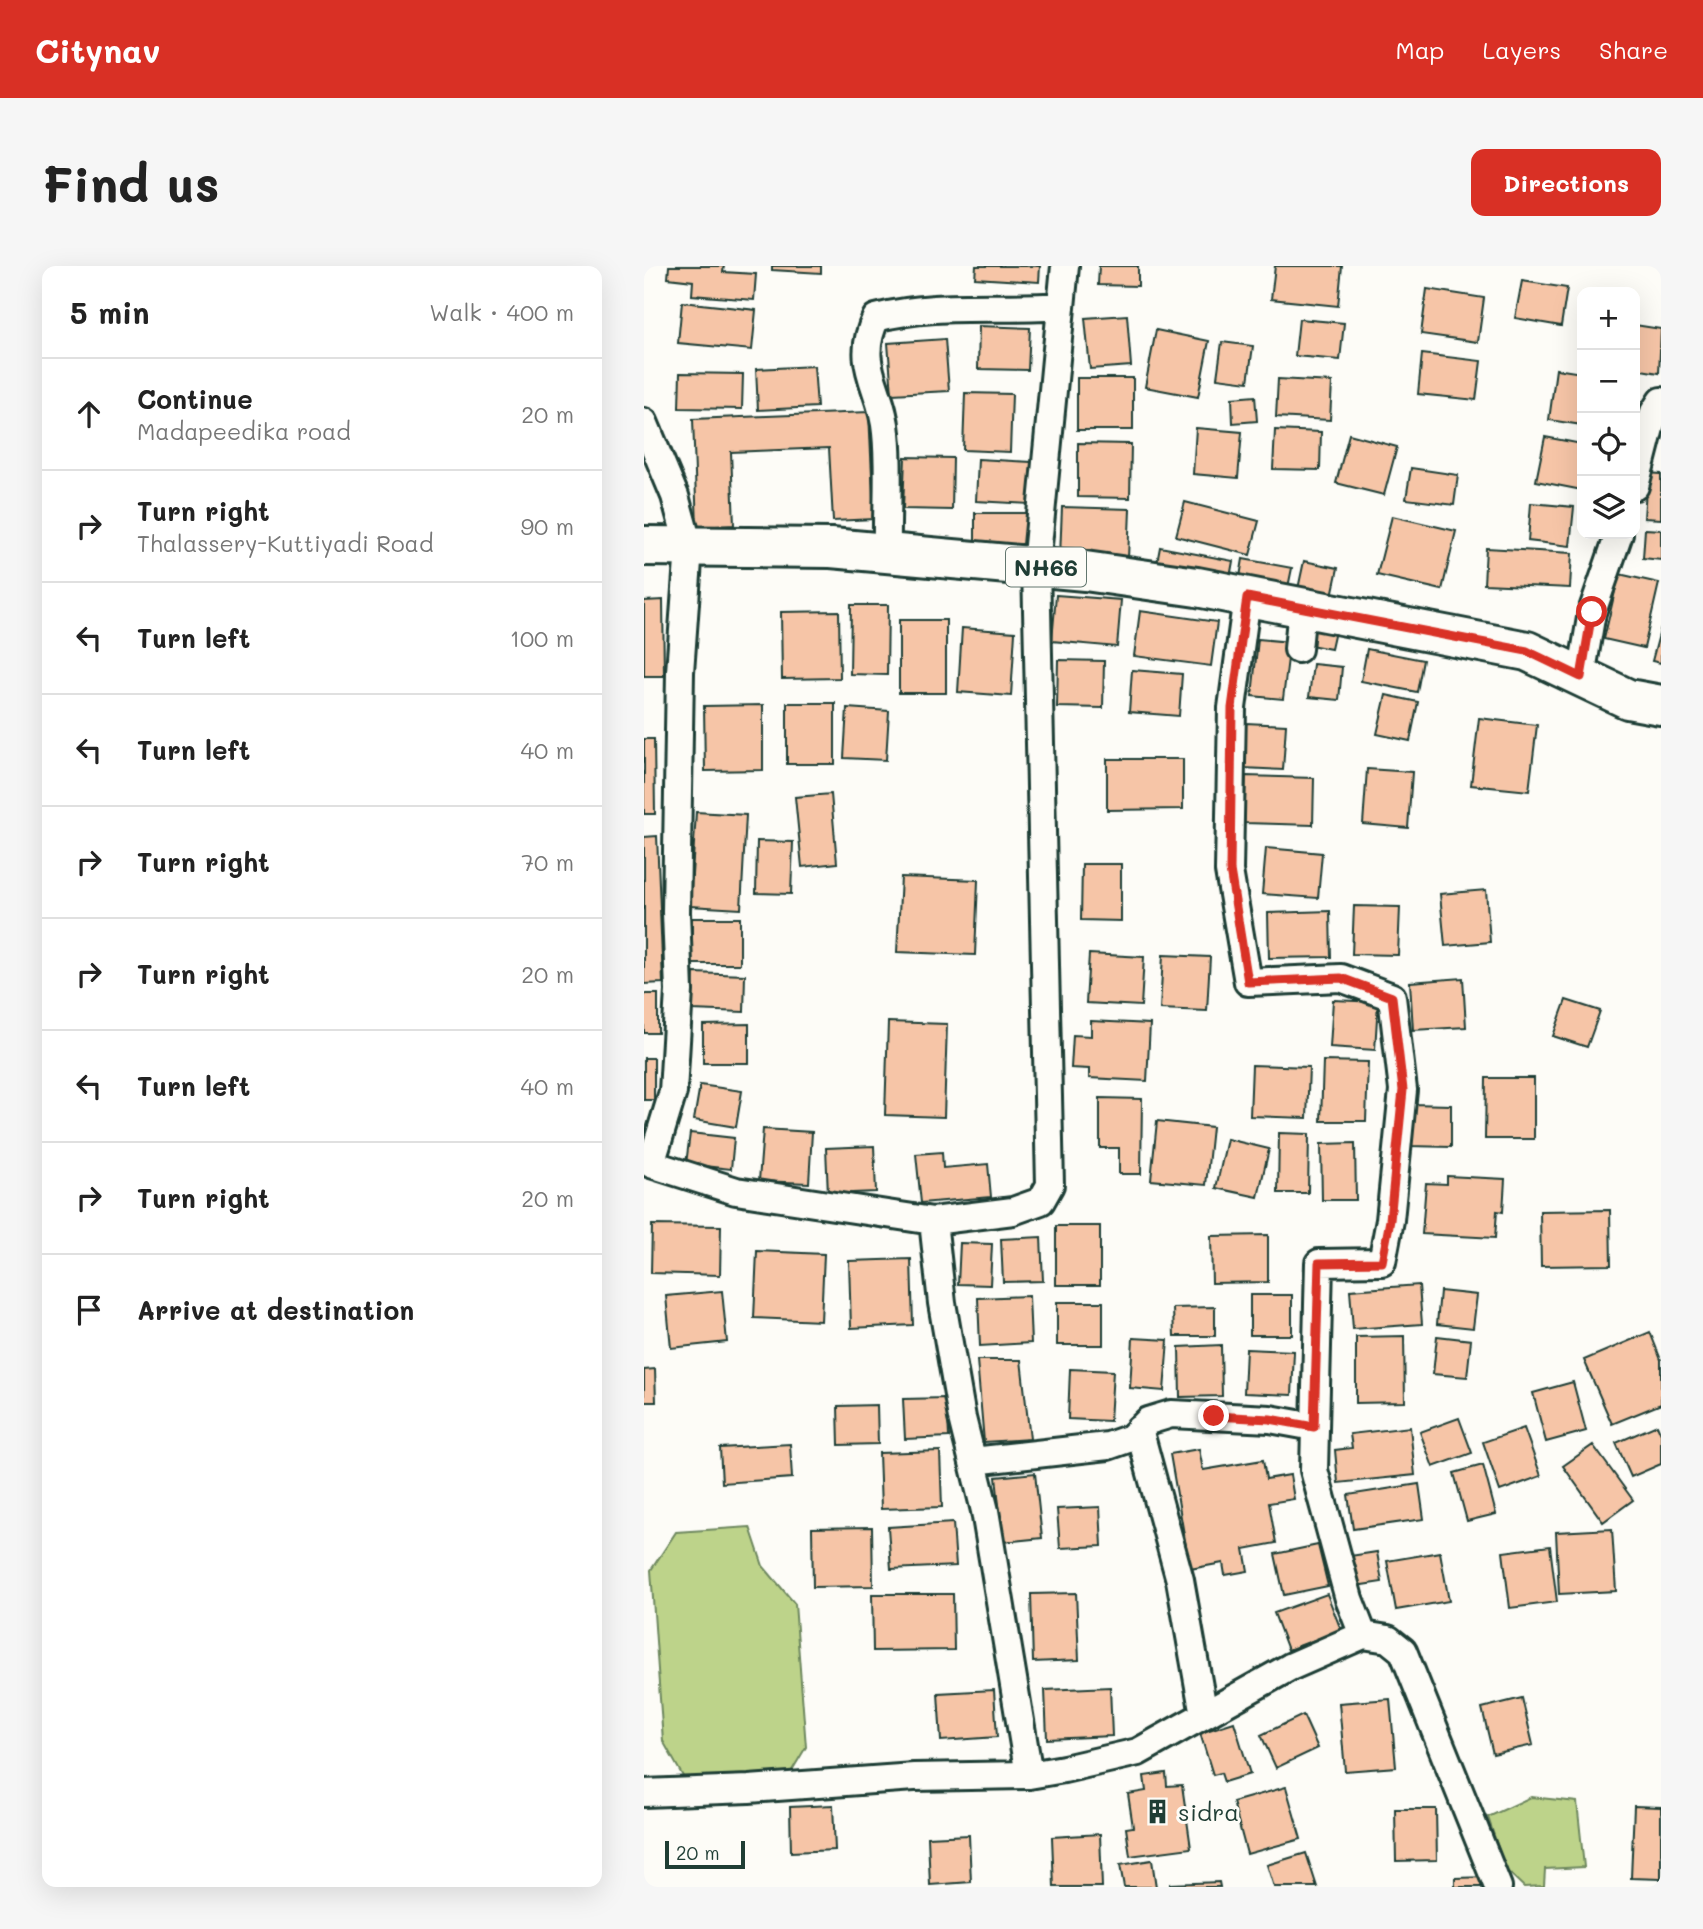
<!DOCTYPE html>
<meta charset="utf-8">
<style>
body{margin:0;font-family:Mali,sans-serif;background:#f6f6f6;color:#222}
.controls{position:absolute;right:21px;top:21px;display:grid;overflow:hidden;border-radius:14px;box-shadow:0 7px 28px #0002}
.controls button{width:63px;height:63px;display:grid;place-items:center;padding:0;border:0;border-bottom:2px solid #e0e0e0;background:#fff;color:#222;font:35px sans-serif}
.scale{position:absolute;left:21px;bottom:18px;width:80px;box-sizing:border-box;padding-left:7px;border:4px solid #1f3d34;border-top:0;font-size:19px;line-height:24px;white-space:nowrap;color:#1f3d34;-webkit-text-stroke:5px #fdfcf7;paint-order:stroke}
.stop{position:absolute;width:21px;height:21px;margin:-16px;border:5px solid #d93025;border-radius:50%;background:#fff}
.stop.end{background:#d93025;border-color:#fff;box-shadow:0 2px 7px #0008}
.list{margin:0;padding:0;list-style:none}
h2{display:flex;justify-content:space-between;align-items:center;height:91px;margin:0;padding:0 28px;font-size:30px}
h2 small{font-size:23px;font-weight:400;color:#767676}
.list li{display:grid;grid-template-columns:46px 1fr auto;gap:21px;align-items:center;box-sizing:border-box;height:112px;padding:0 28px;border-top:2px solid #e0e0e0}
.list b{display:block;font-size:26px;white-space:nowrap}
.list p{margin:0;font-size:23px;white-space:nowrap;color:#767676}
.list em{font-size:23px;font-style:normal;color:#767676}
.icon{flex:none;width:38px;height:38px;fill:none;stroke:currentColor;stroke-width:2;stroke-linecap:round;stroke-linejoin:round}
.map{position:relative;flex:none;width:1017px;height:1621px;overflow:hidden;border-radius:14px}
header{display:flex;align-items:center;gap:42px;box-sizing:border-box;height:98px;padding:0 35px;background:#d93025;color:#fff}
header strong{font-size:33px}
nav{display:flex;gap:38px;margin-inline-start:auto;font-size:24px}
.intro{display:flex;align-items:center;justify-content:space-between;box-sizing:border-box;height:168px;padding:0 42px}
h1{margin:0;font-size:49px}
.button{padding:18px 32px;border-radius:14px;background:#d93025;color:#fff;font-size:24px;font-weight:700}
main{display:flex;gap:42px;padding:0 42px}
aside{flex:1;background:#fff;border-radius:14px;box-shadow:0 7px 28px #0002}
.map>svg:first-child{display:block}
</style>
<header>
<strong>Citynav</strong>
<nav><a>Map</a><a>Layers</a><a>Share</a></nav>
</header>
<div class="intro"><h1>Find us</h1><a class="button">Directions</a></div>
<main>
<aside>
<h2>5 min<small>Walk · 400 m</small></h2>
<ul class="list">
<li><svg class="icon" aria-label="ahead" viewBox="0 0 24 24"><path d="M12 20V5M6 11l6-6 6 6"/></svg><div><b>Continue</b><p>Madapeedika road</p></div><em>20 m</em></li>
<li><svg class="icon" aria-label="right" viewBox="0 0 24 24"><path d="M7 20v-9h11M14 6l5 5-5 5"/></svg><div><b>Turn right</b><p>Thalassery-Kuttiyadi Road</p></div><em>90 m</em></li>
<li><svg class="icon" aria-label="left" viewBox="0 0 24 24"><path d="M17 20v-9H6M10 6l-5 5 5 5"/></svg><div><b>Turn left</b></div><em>100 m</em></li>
<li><svg class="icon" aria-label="left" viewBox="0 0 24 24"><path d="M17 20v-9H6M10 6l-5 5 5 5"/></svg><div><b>Turn left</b></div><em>40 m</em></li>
<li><svg class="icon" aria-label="right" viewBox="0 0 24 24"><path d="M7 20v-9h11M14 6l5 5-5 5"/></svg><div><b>Turn right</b></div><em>70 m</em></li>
<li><svg class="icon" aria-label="right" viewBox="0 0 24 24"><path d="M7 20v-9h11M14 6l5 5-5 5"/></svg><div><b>Turn right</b></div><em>20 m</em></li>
<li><svg class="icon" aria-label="left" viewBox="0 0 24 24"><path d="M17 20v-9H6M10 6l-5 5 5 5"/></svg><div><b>Turn left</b></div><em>40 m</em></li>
<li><svg class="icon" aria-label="right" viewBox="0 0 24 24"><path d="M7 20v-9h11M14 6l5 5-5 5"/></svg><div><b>Turn right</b></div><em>20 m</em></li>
<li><svg class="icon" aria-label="arrive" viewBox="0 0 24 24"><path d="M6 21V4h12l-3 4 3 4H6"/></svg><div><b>Arrive at destination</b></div></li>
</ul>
</aside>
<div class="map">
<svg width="1017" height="1621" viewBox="0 0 1017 1621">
<rect width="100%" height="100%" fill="#fdfcf7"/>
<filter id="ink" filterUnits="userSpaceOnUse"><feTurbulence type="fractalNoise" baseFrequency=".0143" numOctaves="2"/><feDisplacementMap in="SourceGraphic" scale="14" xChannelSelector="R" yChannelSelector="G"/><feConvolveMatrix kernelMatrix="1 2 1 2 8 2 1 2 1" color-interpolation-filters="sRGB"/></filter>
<g filter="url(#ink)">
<!-- green -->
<path fill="#bdd38a" stroke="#6e885f" stroke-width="2" d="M106 1261 119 1300 151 1338 162 1481 144 1511 41 1514 19 1475 7 1304 32 1266Z
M887 1531 933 1536 940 1601 901 1603 900 1620 880 1621 861 1603 844 1551Z"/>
<!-- building -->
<path fill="#f6c5a7" stroke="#1f3d34" stroke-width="2" d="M25 0H80L79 6 112 8 110 34 48 29 49 15 24 12Z
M128 0H177V7L128 4Z
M332 0H396L395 16 331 12Z
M455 0H494V20L454 19Z
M631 0H698L694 40 627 33Z
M878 15 923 22 917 60 871 52Z
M783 23 840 32 834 76 777 68Z
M38 36 112 44 108 84 34 77Z
M483 49 487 100 446 103 441 52Z
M655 53 700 57 696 94 651 90Z
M991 59 1017 63 1015 107 991 103Z
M335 60 386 62 384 104 334 103Z
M512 64 565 75 554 131 501 121Z
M301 73 305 125 248 128 244 77Z
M578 76 609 80 604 116 573 112Z
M778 88 837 95 832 134 774 128Z
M170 100 173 141 114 144 112 103Z
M912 103 938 107V159L905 154Z
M36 107 99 108 98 143 35 142Z
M433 112H489V164H433Z
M634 113 688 116 686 154 632 151Z
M321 127 368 128 366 186 319 184Z
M611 130 613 155 589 157 588 132Z
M225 146 230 253 189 255 185 182 87 186 90 259 53 261 49 153Z
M552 162 598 166 594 212 549 208Z
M631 164 677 166 676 204 629 203Z
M705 168 753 181 740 229 692 217Z
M901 171 938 178V224L892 215Z
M434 177 487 178 486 232 434 231Z
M261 191 309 192 308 244 259 243Z
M334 193 388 196 386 238 332 235Z
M767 202 814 209 810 239 762 233Z
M1003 207 1017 208V253L1000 252Z
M541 236 615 255 606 289 532 270Z
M887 237 930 241 926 280 884 275Z
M418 241 486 243 484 293 416 291Z
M331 247H382V278H331Z
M748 250 812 265 798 324 733 309Z
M1001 263 1017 264V294L999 292Z
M516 281 589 295 585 317 512 302Z
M842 282 928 287 926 322 840 318Z
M599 293 648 302 643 326 595 317Z
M660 295 694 302 688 330 654 323Z
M975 308 1015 317 1000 382 960 373Z
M412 329 477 334 473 381 408 375Z
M19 334 20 410H0V335Z
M207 339H244L243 409 206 408Z
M195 345 196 412 138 413 137 346Z
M496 345 573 356 567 400 490 390Z
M255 354H302V427H255Z
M665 360 691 365 687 383 661 378Z
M1017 361V397L1008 395Z
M318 362 371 366 367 430 314 426Z
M614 373 646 376 639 433 608 430Z
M723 383 779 394 773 426 717 415Z
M414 394 460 395 459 442 413 441Z
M669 398 698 401 695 434 665 431Z
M488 404 538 408 535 450 485 446Z
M742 429 774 436 766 475 733 468Z
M143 437H191V498H143Z
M119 439V504L61 505 60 440Z
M203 442 245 445 242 494 200 492Z
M835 452 893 459 885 525 827 519Z
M602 457 642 459 639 504 599 502Z
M0 473H10L11 548H0Z
M463 493H539V543L463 544Z
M723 503 768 506 764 562 719 558Z
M602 510 670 512 669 559 600 557Z
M187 528 193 597 158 601 151 531Z
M52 546 102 549 97 643 46 640Z
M13 570 19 717 0 718V571Z
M113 575 149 576 147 628 112 627Z
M622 582 678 587 674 632 618 628Z
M438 598H477V655L437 654Z
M257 611 334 614 331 689 253 686Z
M842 624 846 676 801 680 796 628Z
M710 640 756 641 754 689 708 688Z
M686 645 687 691 625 692 624 647Z
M48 652H96V698H48Z
M445 688 500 691 497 740 442 737Z
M519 689 566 691 563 745 516 743Z
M50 707 101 709 100 746 48 744Z
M819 712 822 761 769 764 766 716Z
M0 728H14V767H0Z
M689 734 734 736 731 784 686 781Z
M922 734 956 745 943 781 909 770Z
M447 755 506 758 503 815 445 812V803L427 802 429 769 447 770Z
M244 756 303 758 300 851 241 849Z
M105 758V797H59V759Z
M0 792H10V834H0Z
M679 795 724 796 722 855H677Z
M608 799 665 801 663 852 606 850Z
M842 812H890V873H841Z
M56 819 98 825 92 861 50 854Z
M456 832 498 833 497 908H475V882H456Z
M766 838 807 839V881L766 880Z
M513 855 568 861 562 919 507 914Z
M119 863 168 866 165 917 115 915Z
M46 867 90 872 87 903 42 898Z
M635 867 665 868 664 927H634Z
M583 873 625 883 614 931 572 922Z
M711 877 712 934H678L677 878Z
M230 880 232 926 184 928 182 882Z
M298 886 299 902 344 898 347 931 277 937 272 888Z
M803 910 861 913 859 946 853 945 851 972 778 968 782 917 803 918Z
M966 944 967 999 897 1000 896 945Z
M8 959 77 960 76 1009 7 1007Z
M412 960H456V1019H412Z
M624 969V1016L568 1017 567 970Z
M397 971 399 1015 359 1016 357 973Z
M316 977 348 978 346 1019 314 1018Z
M113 985 180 988 177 1055 110 1052Z
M267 993 269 1059 207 1062 205 995Z
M775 1019 778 1058 709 1063 706 1024Z
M78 1025 83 1076 27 1082 22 1030Z
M796 1025 833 1029 829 1062 793 1058Z
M606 1029H648V1069H606Z
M385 1030 387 1077 336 1080 334 1032Z
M413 1036H459V1079H413Z
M571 1041V1070H530L529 1042Z
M1006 1066 1017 1094V1138L968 1158 940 1094Z
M760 1070 761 1136 712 1137V1071Z
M793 1070 827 1074 823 1111 789 1108Z
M489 1072 524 1074 520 1125 486 1122Z
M577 1079 578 1130 536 1131 535 1081Z
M602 1083 650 1085 648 1129 600 1127Z
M333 1094H377L386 1173 340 1176Z
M11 1103 12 1136H0V1104Z
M426 1103 469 1105 466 1155 424 1153Z
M929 1116 942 1165 902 1176 889 1127Z
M303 1132 305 1171 261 1173 259 1133Z
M233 1139 234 1178 195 1179 194 1140Z
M815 1152 828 1187 789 1201 776 1166Z
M1013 1159 1017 1168V1198L987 1211 972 1177Z
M766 1161 771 1209 694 1217 691 1184 708 1182 706 1168Z
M880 1162 897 1210 856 1225 839 1176Z
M146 1178 148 1212 78 1217 76 1182Z
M949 1179 989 1234 959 1256 919 1200Z
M555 1183 559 1204 619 1194 622 1213 646 1209 650 1233 625 1237 632 1277 600 1283 604 1305 581 1309 579 1297 546 1303 526 1188Z
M296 1185 298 1241 237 1243 235 1187Z
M839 1199 852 1248 823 1255 810 1207Z
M391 1207 398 1272 359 1276 352 1211Z
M775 1218 780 1253 709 1263 704 1229Z
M456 1241 458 1280 416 1282 413 1243Z
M309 1257 312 1300 247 1303 244 1261Z
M228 1261 229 1320 169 1321 168 1262Z
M968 1263 972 1325 915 1328 912 1266Z
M674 1279 684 1320 640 1329 631 1288Z
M906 1280 913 1336 866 1342 859 1286Z
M733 1286 738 1316 711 1320 706 1290Z
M796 1286 805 1335 752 1344 743 1295Z
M432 1327 435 1394 389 1396 387 1328Z
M228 1328H309L310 1384 229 1385Z
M683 1328 697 1364 644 1384 630 1347Z
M466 1421 468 1470 403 1473 401 1424Z
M350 1424 353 1471 297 1475 294 1427Z
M878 1432 889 1479 849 1488 838 1442Z
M746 1433 752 1501 701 1505 695 1437Z
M659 1449 674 1482 632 1502 617 1469Z
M590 1456 606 1508 580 1516 577 1507 569 1509 556 1467Z
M522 1507 523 1520 538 1519 547 1582 486 1590 482 1562 489 1561 484 1528 502 1525 500 1510Z
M642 1521 657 1573 603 1588 589 1536Z
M189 1539 191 1584 147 1586 146 1541Z
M990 1540 1017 1541V1613L987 1612Z
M751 1543H792L793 1594 752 1595Z
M456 1568 458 1621H410L408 1571Z
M325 1569 327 1616 286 1619 284 1571Z
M662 1587 673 1621H630L623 1599Z
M508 1594 512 1621H480L476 1599Z
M845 1611 846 1621H811V1612Z
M575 1616 576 1621H526V1618Z"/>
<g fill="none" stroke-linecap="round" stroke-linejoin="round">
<defs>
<path id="minor" d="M0 156 31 230 45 281 36 406 32 646 35 725 29 826 7 898 92 925 289 955 298 1037 318 1152 341 1245 385 1509
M991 220 1010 146 1017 135
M243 287C242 247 246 206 242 167 239 122 209 99 232 52 292 36 355 45 417 40
M603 331 588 442 585 605 604 716 697 712 748 731 759 824 746 954 738 996 675 997 670 1204 705 1333 719 1369
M654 383 658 342
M937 411 948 346 975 268
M289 955 369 945 397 935 406 919 392 300 421 0
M495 1163 536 1314 560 1449
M329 1195 464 1180 487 1172 504 1155 527 1148 626 1153 670 1161
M0 1527 105 1523 270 1511 385 1509 420 1503 494 1486 646 1401 719 1369 744 1373 759 1385 854 1621"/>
<path id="primary" d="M0 280 187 282 441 305 553 321 883 385 984 433 1017 439"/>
</defs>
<!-- minor casing -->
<use href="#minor" stroke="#1f3d34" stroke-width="32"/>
<!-- primary casing -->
<use href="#primary" stroke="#1f3d34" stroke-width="44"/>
<!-- minor -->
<use href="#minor" stroke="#fdfcf7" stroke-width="26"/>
<!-- primary -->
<use href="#primary" stroke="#fdfcf7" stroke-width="38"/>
</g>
</g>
<g fill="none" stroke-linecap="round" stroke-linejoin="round" filter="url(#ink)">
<!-- route -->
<path stroke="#d93025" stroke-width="9" d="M570 1150 626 1153 670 1161 675 997 738 996 746 954 759 824 748 731 697 712 604 716 586 604 588 442 603 331 883 385 937 411 948 346"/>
</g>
<!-- icons -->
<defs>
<symbol id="building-bare" viewBox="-9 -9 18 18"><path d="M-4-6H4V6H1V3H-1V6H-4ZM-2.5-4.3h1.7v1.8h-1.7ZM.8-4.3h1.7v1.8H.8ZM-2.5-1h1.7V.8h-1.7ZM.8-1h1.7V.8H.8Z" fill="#1f3d34" stroke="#fdfcf7" stroke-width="2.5" paint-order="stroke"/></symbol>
</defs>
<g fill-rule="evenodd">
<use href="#building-bare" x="496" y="1528" width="35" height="35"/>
</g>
<g text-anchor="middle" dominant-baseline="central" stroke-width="6" stroke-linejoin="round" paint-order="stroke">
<!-- shield labels -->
<rect fill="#fdfcf7" stroke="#62766e" stroke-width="2" x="362" y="281.5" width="80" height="39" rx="5"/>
<g font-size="23" font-weight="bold" fill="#1f3d34">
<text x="402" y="301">NH66</text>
</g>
<!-- poi labels -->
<g font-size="24" fill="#1f3d34" stroke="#fdfcf7" text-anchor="start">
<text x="534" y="1545">sidra</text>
</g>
</g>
</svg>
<div class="controls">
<button>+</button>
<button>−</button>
<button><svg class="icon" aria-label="locate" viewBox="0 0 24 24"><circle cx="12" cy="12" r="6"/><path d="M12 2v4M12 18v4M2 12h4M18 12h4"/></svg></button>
<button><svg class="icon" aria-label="layers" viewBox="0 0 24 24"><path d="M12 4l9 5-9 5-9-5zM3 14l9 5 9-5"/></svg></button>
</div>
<div class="scale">20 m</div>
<div class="stop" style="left:948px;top:346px"></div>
<div class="stop end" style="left:570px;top:1150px"></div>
</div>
</main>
